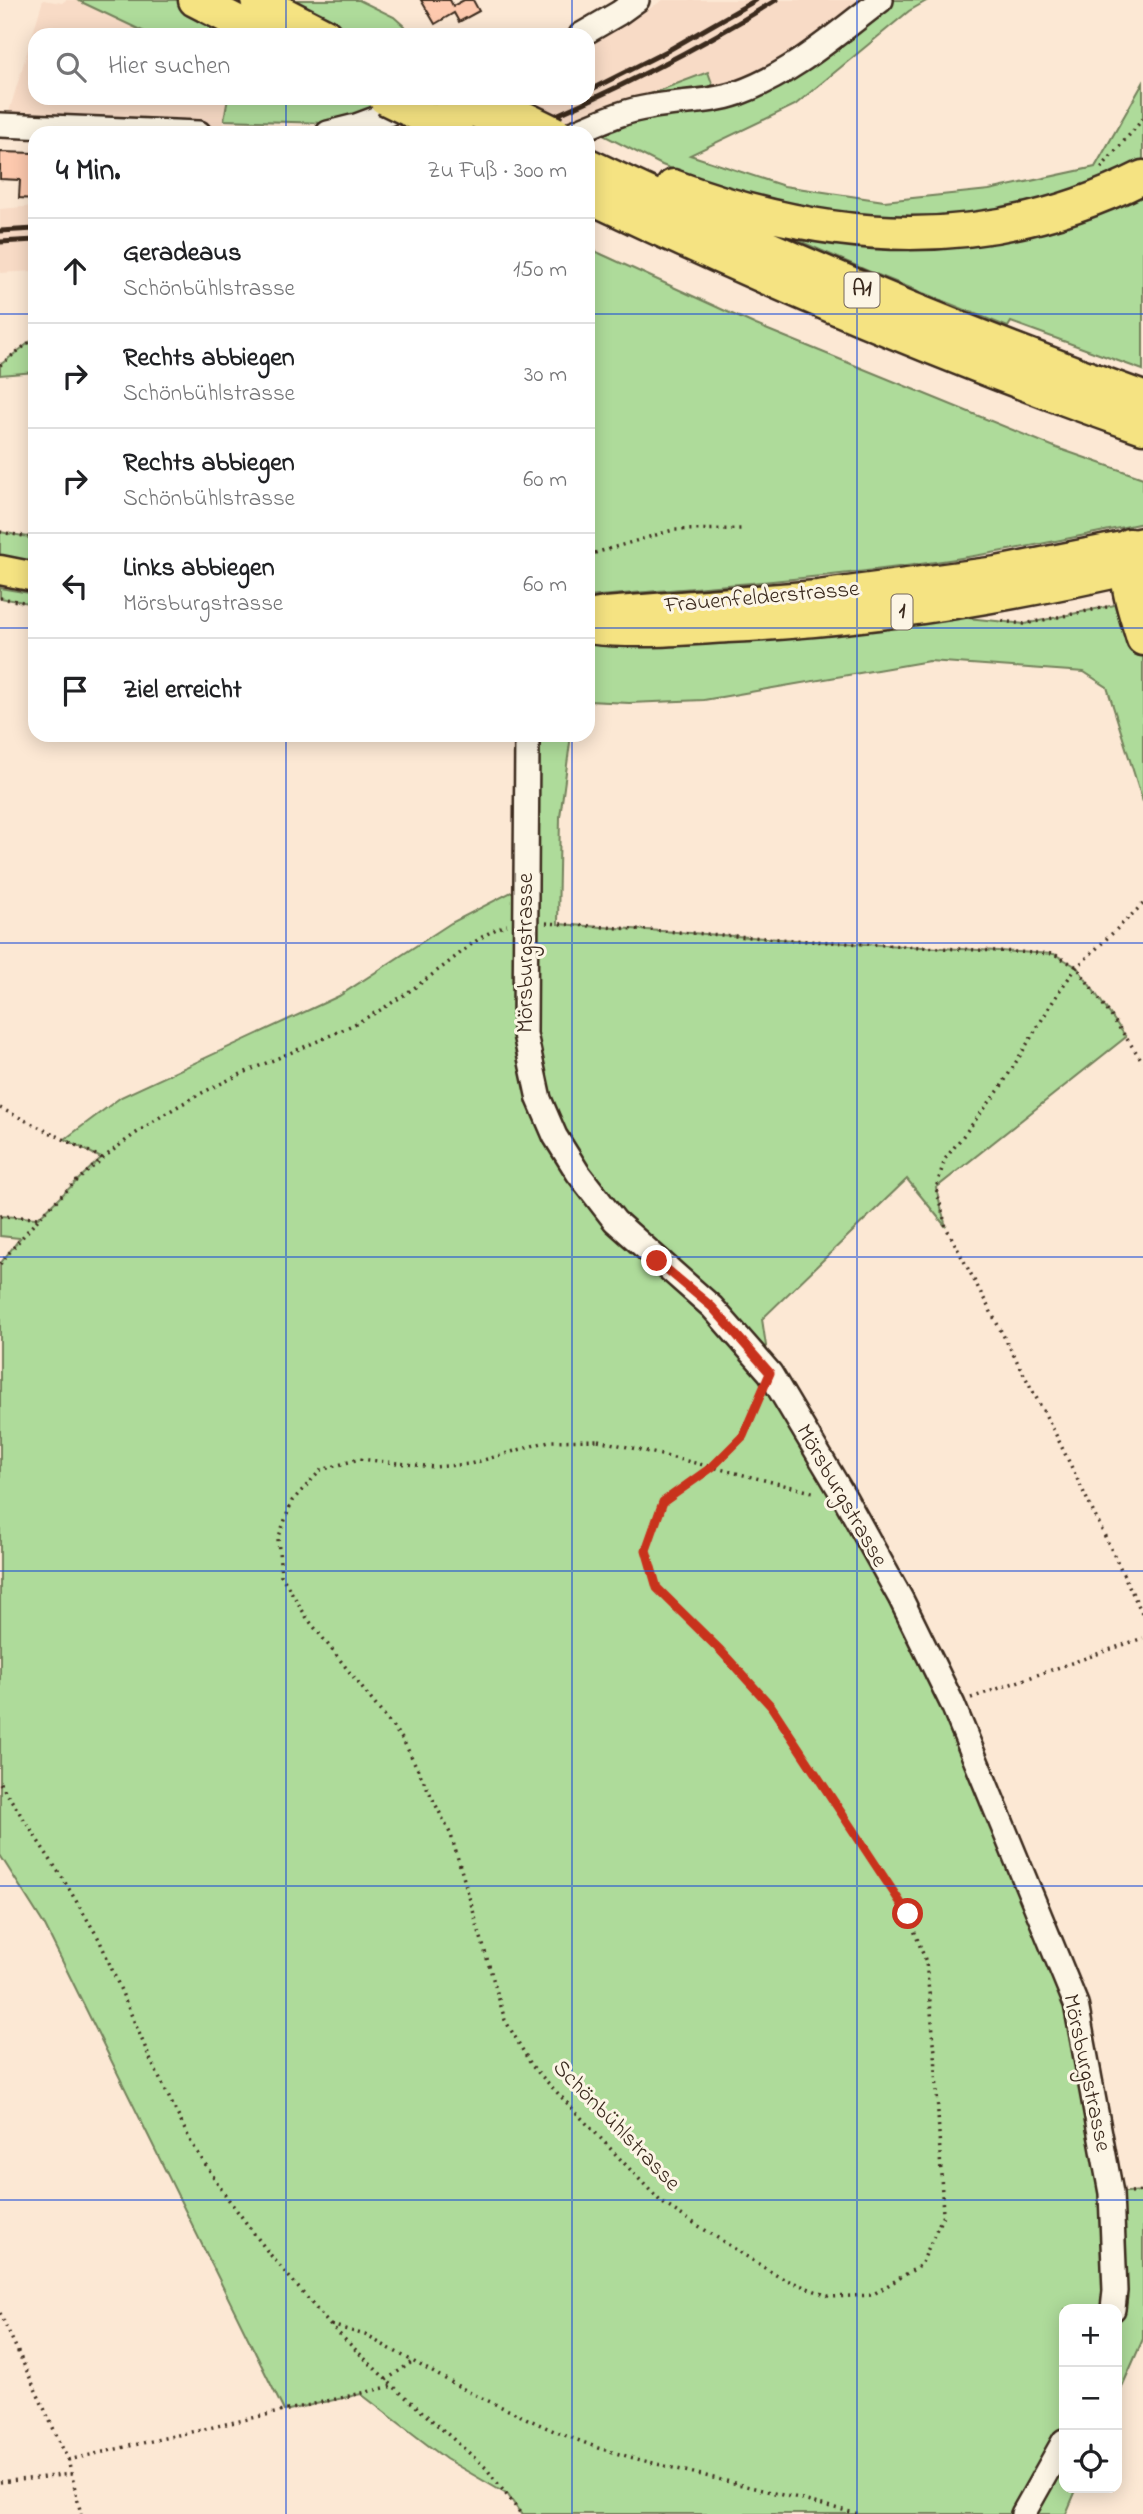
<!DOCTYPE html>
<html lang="de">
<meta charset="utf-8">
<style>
body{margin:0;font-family:"Indie Flower",sans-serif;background:#f2f2f2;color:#202124}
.controls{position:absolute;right:21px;bottom:21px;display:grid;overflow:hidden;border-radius:14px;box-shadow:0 4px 18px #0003}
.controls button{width:63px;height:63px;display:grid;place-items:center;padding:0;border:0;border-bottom:2px solid #e0e0e0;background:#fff;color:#202124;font:35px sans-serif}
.stop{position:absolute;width:21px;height:21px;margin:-16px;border:5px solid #c8321e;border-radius:50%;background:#fff}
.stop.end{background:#c8321e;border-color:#fff;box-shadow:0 2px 7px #0008}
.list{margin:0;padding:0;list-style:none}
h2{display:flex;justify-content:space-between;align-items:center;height:91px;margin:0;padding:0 28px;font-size:30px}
h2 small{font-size:23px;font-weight:400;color:#757577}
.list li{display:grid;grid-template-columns:46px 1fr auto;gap:21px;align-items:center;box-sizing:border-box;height:105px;padding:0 28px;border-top:2px solid #e0e0e0}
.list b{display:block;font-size:26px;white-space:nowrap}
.list p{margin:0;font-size:23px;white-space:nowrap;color:#757577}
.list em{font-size:23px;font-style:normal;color:#757577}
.icon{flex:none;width:38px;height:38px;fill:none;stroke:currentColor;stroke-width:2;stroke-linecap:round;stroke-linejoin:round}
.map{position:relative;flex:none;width:1143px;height:2514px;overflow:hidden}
.search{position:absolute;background:#fff;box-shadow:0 4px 18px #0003;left:28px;top:28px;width:567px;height:77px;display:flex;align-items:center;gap:18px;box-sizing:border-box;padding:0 24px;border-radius:21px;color:#757577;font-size:26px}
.panel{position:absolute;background:#fff;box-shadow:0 4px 18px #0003;left:28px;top:126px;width:567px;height:616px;border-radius:21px}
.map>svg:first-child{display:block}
</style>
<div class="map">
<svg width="1143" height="2514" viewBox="0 0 1143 2514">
<rect width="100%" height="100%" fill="#fce8d4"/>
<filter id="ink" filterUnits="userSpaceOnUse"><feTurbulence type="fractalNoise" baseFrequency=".0143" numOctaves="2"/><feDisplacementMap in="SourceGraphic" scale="14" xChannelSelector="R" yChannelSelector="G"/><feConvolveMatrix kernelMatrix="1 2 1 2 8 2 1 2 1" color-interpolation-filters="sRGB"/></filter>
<g filter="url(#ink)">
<!-- built -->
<path fill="#f8dbc6" d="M43 0 62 3 66 0H77L151 35H35V98H228L222 133 5 125Z
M663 0H867L808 45 750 79 714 89 709 73 549 133H372L464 98H588V43L638 16Z
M35 206V271L0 273V209Z"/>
<!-- green -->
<path fill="#aedb9a" stroke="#74825c" stroke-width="2" d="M77 0H359L394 17 414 35H151Z
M889 0H928L909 11 795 105 690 155 784 186 884 201 989 190 1095 167 1143 83V370L1011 322 1008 327 868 271 777 231 983 217 841 218 710 184 662 165 599 133 656 112 705 110Z
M708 72 714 89 639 98Z
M228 98H431L363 124 224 120Z
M588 248 756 325 1057 448 1143 478V523C1072 538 1000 553 928 563 815 579 701 587 588 597Z
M35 338V372L0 375V365Z
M0 532 35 538V562L0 556Z
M0 588 35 594V604L0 598Z
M1143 599V802L1107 687 1084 672 929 661 704 700 629 703 588 701V643L958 617 1025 624Z
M527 735H571L560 817 558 924 809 941 1054 954 1077 967 1126 1037 936 1188 946 1227 907 1179 762 1319 770 1373 901 1599 1076 2004 1112 2193 1143 2191V2339L1117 2398V2309H1064V2488H1077L1066 2514H521L508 2495 446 2459 361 2394 284 2411 45 1926 0 1855V1264L20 1238 0 1236V1216L38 1218 101 1158 65 1139 121 1097 339 996 451 923 525 885Z"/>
<!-- building -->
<path fill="#fdc9ae" stroke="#3b2a1e" stroke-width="2" d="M421 0H450L453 6 464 0H473L479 11 459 22 454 13 435 24Z
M0 152 35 153V199L19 198 20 180 0 179Z"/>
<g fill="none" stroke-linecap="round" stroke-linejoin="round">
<defs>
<path id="minor" d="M581 35 619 13 637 0
M0 125 199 133
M328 133 356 126 431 98
M573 133C598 123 622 111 649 107 678 101 710 103 738 93 792 74 836 34 881 0
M527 735 525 1034 539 1099 555 1136 578 1173 615 1221 712 1307 770 1373 846 1500 901 1599 953 1705 1076 2004 1111 2193 1115 2291 1113 2309
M1023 2514 1064 2441"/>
<path id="major" d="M0 570 35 577
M588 615 605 612 818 595 997 571 1143 542
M588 629C634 635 681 631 727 628 867 622 1006 599 1143 567"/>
<path id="highway" d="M195 0 263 35
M257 0 325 35
M588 165C770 252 954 330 1143 398
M673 186C833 245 988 255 1143 177
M588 196C769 282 953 361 1143 427
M1129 545C1124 585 1132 602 1143 639"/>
</defs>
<!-- minor casing -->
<use href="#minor" stroke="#3b2a1e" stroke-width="28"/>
<!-- major casing -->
<use href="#major" stroke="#3b2a1e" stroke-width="33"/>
<!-- highway casing -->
<use href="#highway" stroke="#3b2a1e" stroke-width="37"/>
<!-- path -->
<path stroke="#3b2a1e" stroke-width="3.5" stroke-dasharray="2 5" stroke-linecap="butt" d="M1101 168 1143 119
M0 365 35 338
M0 532 35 538
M588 555 673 530 743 529
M0 598 35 604
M1002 621 1024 624 1107 607
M1143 904 1077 967 1060 990 999 1090 945 1159 936 1188 946 1227 1056 1435 1143 1615
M546 923 809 941 1054 954 1077 967 1143 1062
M0 1108 102 1158
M0 1216 38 1218
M0 1264C60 1188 132 1126 220 1084 271 1059 325 1041 375 1013 398 1000 420 984 441 968 462 953 481 933 507 925
M760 1396 743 1436 712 1467 816 1493
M598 1440 712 1467 663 1502 646 1550 657 1588 720 1650 771 1706 908 1914 926 1962 935 2052 943 2215 921 2265 872 2295 831 2297 779 2277 661 2202 532 2066 505 2020 451 1835 403 1740 307 1618 281 1575 278 1539 292 1501 321 1470 359 1459 434 1467 470 1464 549 1441Z
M971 1698 1143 1638
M0 1783 63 1879 99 1939 151 2061 191 2142 226 2196 268 2252 330 2325 393 2386 486 2468 521 2514
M1131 2192 1143 2191
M0 2313 68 2460 81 2514
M331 2325 365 2335 469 2392 554 2431 598 2448 641 2460 859 2514
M386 2380 412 2362
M68 2460 393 2386
M0 2482 72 2474"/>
<!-- minor -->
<use href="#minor" stroke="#fcf5e5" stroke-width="23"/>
<!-- major -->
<use href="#major" stroke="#f5e382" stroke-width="28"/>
<!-- highway -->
<use href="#highway" stroke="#f5e382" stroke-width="32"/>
<!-- rail -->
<path stroke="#3b2a1e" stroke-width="5" d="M588 91 667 51 756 0
M487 133 530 116
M515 133C606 95 693 52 776 0
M0 231 35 229
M0 242 35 240"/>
<defs>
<path id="highway-bridge" d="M385 98 457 133
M450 98 521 133
M506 109 555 133"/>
</defs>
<!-- highway-bridge casing -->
<use href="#highway-bridge" stroke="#3b2a1e" stroke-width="37" stroke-linecap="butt"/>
<!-- highway-bridge -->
<use href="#highway-bridge" stroke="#f5e382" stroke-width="32"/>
</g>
</g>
<g fill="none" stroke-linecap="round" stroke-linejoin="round" filter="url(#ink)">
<!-- route -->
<path stroke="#c8321e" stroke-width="9" d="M657 1261 712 1307 770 1373 743 1436 712 1467 663 1502 646 1550 657 1588 720 1650 771 1706 908 1914"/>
</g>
<!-- grid -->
<path fill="none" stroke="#1d4ed8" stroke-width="2" stroke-opacity="0.55" d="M286 0V35M572 0V35M857 0V2514M286 98V133M572 98V133M0 314H35M588 314H1143M0 628H35M588 628H1143M286 735V2514M572 735V2514M0 943H1143M0 1257H1143M0 1571H1143M0 1886H1143M0 2200H1143"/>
<g text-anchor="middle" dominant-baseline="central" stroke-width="6" stroke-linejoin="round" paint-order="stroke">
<!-- shield labels -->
<g fill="#fcf5e5" stroke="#75675a" stroke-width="2">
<rect x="844.5" y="272.5" width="35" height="35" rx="5"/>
<rect x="891.5" y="594.5" width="21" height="35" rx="5"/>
</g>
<g font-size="21" font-weight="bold" fill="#3b2a1e">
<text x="862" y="290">A1</text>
<text x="902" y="612">1</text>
</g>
<!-- street labels -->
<g font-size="23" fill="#3b2a1e" stroke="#fcf5e5">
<text transform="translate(762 598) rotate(-5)">Frauenfelderstrasse</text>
<text transform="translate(526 953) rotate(-90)">Mörsburgstrasse</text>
<text transform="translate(841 1496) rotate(60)">Mörsburgstrasse</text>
<text transform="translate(1086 2073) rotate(78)">Mörsburgstrasse</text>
<text transform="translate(616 2126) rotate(46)">Schönbühlstrasse</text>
</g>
</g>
</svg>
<div class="controls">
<button>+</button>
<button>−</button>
<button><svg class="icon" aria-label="locate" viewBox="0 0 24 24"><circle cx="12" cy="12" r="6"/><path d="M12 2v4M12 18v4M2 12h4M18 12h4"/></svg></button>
</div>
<div class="stop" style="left:908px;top:1914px"></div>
<div class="stop end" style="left:657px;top:1261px"></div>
<div class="search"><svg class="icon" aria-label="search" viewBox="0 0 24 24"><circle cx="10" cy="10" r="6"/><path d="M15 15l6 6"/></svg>Hier suchen</div>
<section class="panel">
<h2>4 Min.<small>Zu Fuß · 300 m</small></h2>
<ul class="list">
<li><svg class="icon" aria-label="ahead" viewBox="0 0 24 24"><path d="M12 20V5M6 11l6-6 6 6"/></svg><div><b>Geradeaus</b><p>Schönbühlstrasse</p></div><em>150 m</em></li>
<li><svg class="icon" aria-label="right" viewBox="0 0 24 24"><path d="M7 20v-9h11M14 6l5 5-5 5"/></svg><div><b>Rechts abbiegen</b><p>Schönbühlstrasse</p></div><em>30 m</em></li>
<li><svg class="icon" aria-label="right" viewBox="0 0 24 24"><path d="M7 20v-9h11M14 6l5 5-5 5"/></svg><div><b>Rechts abbiegen</b><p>Schönbühlstrasse</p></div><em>60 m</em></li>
<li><svg class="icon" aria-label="left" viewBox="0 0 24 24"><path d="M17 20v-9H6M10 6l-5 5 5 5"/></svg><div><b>Links abbiegen</b><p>Mörsburgstrasse</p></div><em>60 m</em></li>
<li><svg class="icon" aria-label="arrive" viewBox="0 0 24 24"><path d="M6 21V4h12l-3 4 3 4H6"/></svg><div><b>Ziel erreicht</b></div></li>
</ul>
</section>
</div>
